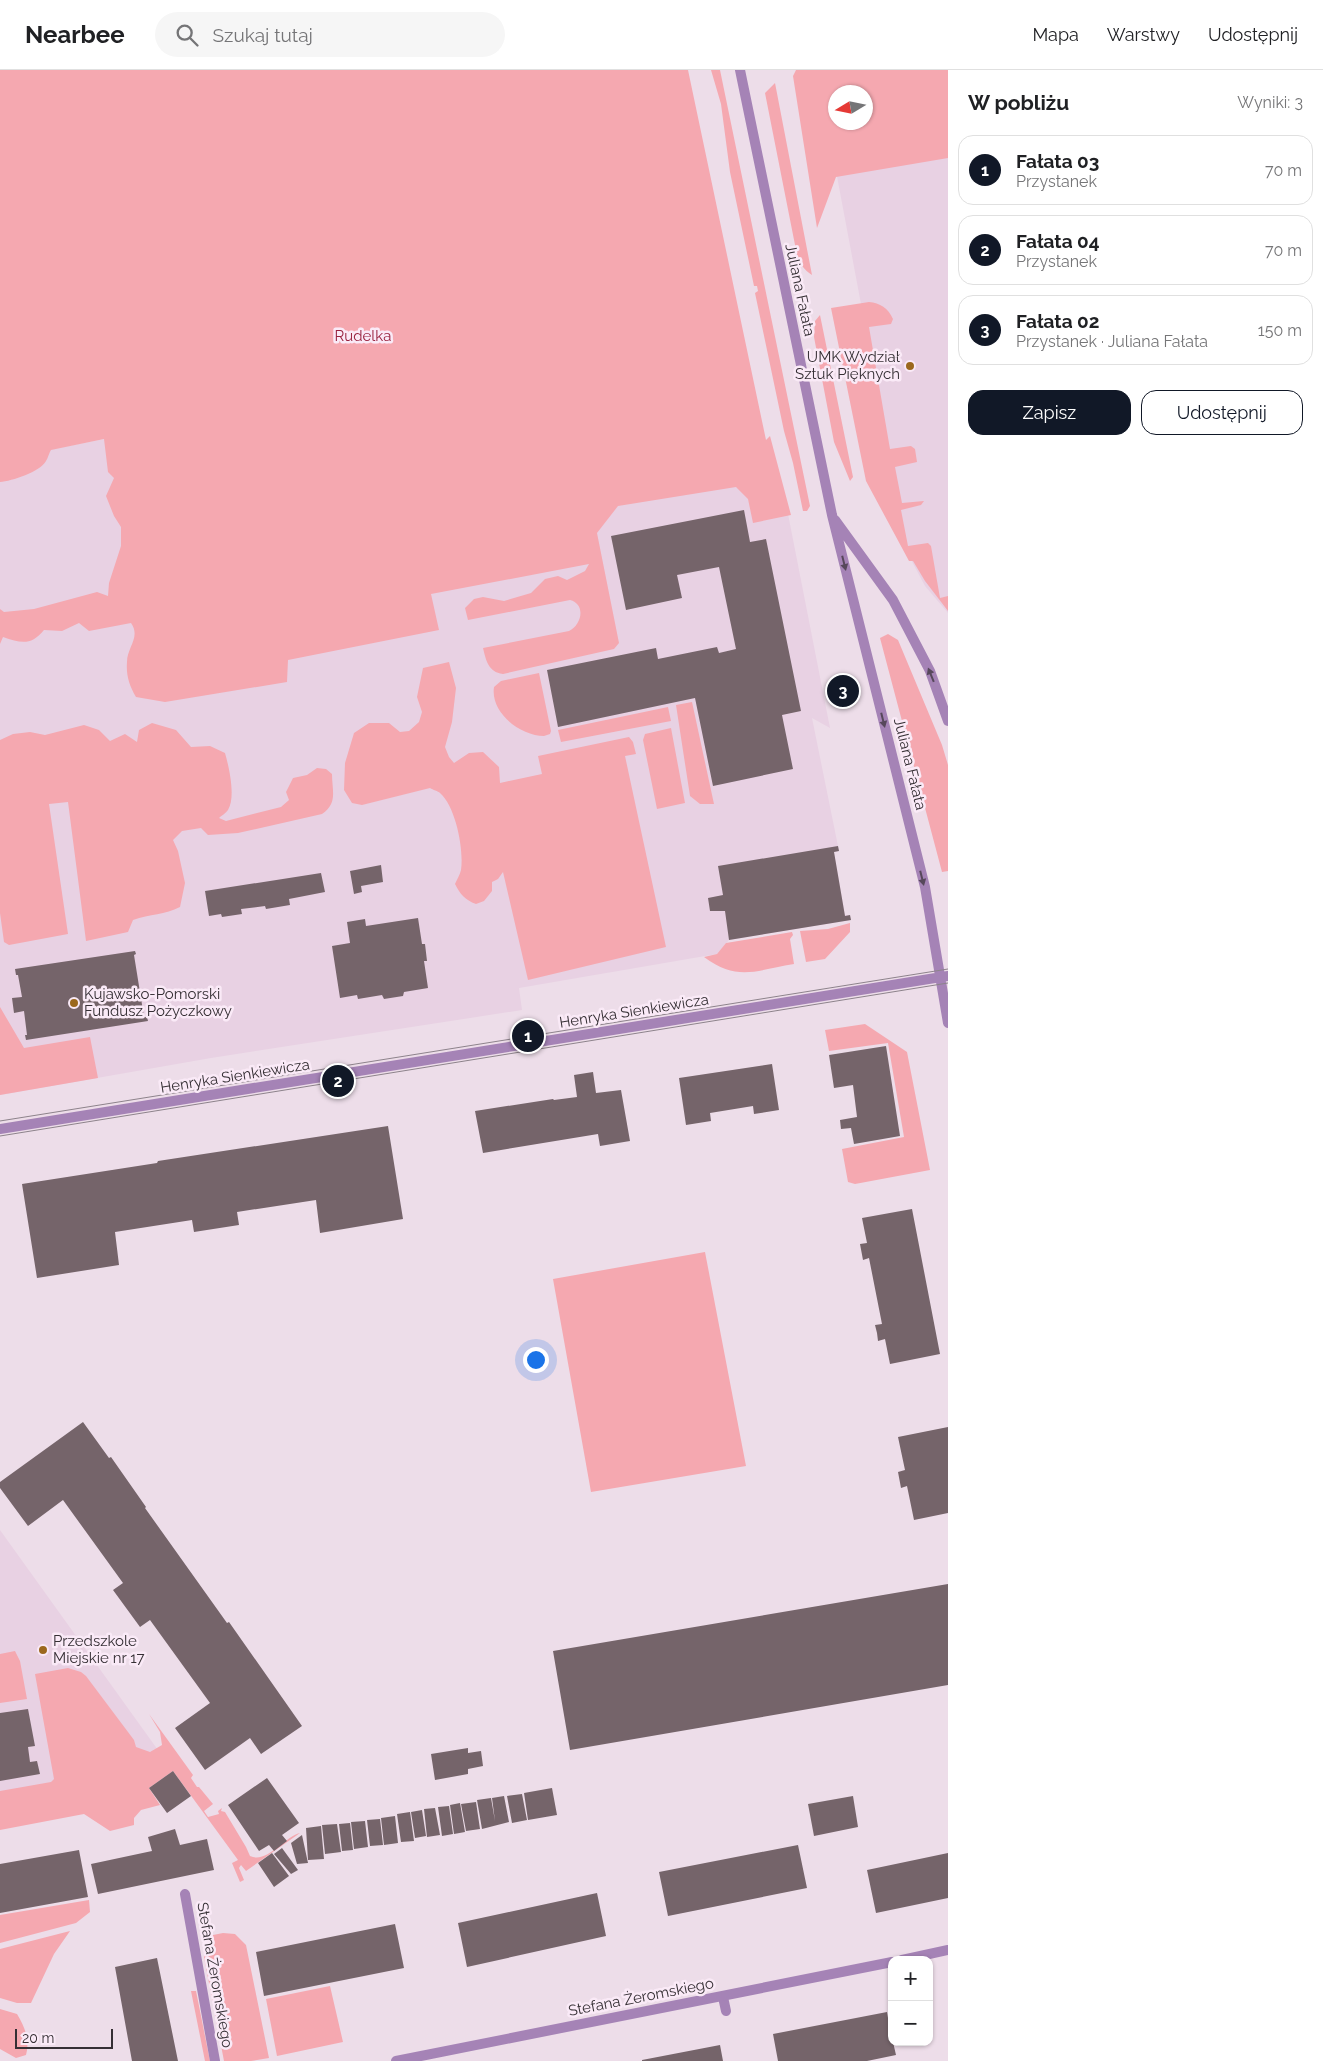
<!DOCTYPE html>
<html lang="pl">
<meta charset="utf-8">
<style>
body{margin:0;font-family:Raleway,sans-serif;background:#f6f6f6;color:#202124}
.controls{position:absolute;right:15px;bottom:15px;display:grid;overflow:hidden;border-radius:10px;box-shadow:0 1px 4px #0004}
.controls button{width:45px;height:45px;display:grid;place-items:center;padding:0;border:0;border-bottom:1px solid #e0e0e0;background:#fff;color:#202124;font:25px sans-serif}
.compass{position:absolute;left:828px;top:15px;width:45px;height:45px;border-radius:50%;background:#fff;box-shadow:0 1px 4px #0004;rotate:260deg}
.scale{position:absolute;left:15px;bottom:12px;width:98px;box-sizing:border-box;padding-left:5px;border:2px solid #352f34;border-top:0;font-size:14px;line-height:18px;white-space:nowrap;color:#352f34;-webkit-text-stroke:4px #faeaf7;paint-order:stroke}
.you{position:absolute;left:535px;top:1289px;width:18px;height:18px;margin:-12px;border:4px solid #fff;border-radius:50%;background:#1a73e8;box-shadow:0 0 0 8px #1a73e833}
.badge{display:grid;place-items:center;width:32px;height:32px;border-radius:50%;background:#111827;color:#fff;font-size:16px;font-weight:700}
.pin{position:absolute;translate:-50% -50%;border:2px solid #fff;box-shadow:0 1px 5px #0006}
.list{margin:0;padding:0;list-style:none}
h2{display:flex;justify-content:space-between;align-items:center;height:65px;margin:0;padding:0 20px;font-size:21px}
h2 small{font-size:16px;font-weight:400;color:#757577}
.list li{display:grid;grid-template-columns:32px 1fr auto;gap:15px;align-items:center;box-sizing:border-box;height:70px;margin:0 10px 10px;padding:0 10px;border:1px solid #e0e0e0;border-radius:15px}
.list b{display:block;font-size:19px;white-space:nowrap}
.list p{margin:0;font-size:16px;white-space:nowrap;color:#757577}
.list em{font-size:16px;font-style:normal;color:#757577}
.actions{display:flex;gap:10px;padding:15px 20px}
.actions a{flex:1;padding:11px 0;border:1px solid #111827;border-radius:15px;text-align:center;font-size:18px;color:#111827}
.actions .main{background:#111827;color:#fff}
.icon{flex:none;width:28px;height:28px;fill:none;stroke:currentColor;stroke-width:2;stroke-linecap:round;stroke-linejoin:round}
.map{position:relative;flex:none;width:948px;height:1991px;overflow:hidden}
header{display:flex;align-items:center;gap:30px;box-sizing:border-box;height:70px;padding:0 25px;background:#fff;border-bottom:1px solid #e0e0e0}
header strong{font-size:24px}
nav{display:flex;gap:28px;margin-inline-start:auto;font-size:18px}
.search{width:350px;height:45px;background:#f6f6f6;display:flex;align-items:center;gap:12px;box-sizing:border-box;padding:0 18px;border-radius:28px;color:#757577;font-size:19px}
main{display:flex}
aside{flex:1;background:#fff}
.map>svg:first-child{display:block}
</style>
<header>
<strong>Nearbee</strong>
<div class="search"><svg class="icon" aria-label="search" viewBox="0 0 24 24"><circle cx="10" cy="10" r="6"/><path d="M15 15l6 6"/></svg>Szukaj tutaj</div>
<nav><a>Mapa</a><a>Warstwy</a><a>Udostępnij</a></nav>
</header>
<main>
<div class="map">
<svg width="948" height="1991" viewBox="0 0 948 1991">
<rect width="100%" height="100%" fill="#eddde9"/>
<!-- built -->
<path fill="#e8d1e3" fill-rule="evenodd" d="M817 0H948V543L925 516 908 484ZM836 22H866V52H836Z
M728 271 788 444 830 658 812 648 839 781 834 782 845 845H850L851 850 729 870 717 884 519 918 522 940 211 988 0 1025V389L115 367 372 358Z
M0 1460 173 1701 0 1731Z"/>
<!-- green -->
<path fill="#f5a8b0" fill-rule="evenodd" d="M0 0H688L766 370 770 366 791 445 753 453 748 429 736 417 618 436 597 463 619 573 614 579 503 604C488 602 486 590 483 578L569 561C582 555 586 534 570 530L468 550 465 538 474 529 483 527 504 531 531 523 545 509 558 506 567 510 585 501 589 494 431 524 439 560 288 590 287 612 165 632 136 627C129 615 126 605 127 592 127 577 141 567 131 553L89 561 79 553 62 561 44 560C31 576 21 573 3 567L0 574V539L4 542 34 539 97 522 108 526 109 513 121 476V457L114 446 106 426 114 408 108 402 104 369 51 380C49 383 48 388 46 391 40 402 12 411 0 412Z
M711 0H720L810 436 807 441H803L793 393 784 361 755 223 758 221 757 216H754L730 102 721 34Z
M796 0H948V88L836 107 817 158 793 6ZM836 22H866V52H836Z
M775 13 812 205C804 200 800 194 797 185L765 23Z
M869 232C880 233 888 238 893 249L891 254 869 257 890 379 911 376 915 379 917 392 895 397 902 433 924 431 921 435 901 440 908 476 928 473 931 476 940 528 948 526V541L925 511 913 491H909L866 411 831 238Z
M820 245 853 407 850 411 834 372 814 267 815 251Z
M888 564 898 570 942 675 948 695V801L942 802 880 568Z
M449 592 456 618 452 652 445 677 449 687 454 693 469 683 483 682 499 697 500 713 542 704 538 686 629 667 633 672 636 684 625 686 666 877 528 910 503 802 498 809 492 812V821L484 831 476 834C465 830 460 824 455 814 457 809 460 805 461 800 464 780 456 737 440 723 438 721 433 720 430 718L362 735 352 733 344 720 345 693 354 663 369 653H389L400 662 409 661 419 652 422 642 417 627 423 598Z
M539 603 551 661 550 664 544 666C521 666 490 643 494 617L501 611Z
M692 632 714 734H700L690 726 676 635Z
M668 637 671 651 561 672 558 660Z
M152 653 176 660 191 677 210 676 225 683C229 697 236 727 228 740 226 743 221 746 219 748L226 751 281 737 289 730 286 722 293 708 307 705 317 698 326 699 332 704C332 721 338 733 322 744L238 763 208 765 201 758 182 761 173 770 178 781 185 813 180 837C165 845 150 844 133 850L128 862 86 871 68 732 49 734 68 864 9 875 4 872 0 843V670L13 664 30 662 45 665 84 655 99 660 110 671 125 664 137 672 139 660Z
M671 658 685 733 657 739 643 670 645 664Z
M850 853V862L825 889 806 892 800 861 828 859Z
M792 862 793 865 790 869 794 894C756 900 738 912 704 887L717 884 726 873Z
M0 937 24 978 90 967 98 1008 0 1025Z
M865 954 907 982 930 1100 855 1114 848 1112 842 1079 904 1067 888 973 829 981 825 960Z
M705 1182 746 1396 591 1422 553 1209Z
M15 1581 20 1591 27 1629 0 1633V1584Z
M68 1598 81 1602 86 1606 134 1670 136 1677 150 1682 162 1675 160 1662 149 1644 193 1705 191 1708 197 1717H199L213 1734 204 1741 208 1747 219 1744 218 1741 222 1738 221 1741 225 1742 246 1777 250 1786C267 1794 284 1767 300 1763L246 1801 241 1795 239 1798 244 1810 240 1812 232 1793 238 1790 173 1701 149 1718 160 1735 141 1740 134 1748V1755L110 1761 84 1744 0 1760V1721L51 1712 54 1709 35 1604Z
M89 1830 90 1842 76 1853 0 1873V1845Z
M70 1861 54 1884 31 1933H17L0 1928V1879Z
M223 1863 235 1864 246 1875 269 1988 251 1991H224L204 1887 207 1873 213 1865Z
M330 1916 343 1972 277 1986 266 1929Z
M191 1921H196L210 1991H205Z
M0 1939 17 1944C25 1957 30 1970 26 1985L16 1988 0 1979Z"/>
<!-- building -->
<path fill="#75646a" d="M744 440 750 472 766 469 801 641 782 645 793 699 713 716 695 628 558 657 547 600 656 578 658 589 717 577 719 583 736 579 719 497 677 505 682 528 626 540 611 466Z
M838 776 839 781 834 782 845 846 850 845 851 850 729 870 725 841H710L708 828 723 825 718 796Z
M381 795 383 812 361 816 362 822 354 824 350 801Z
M321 803 325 822 289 829 290 835 266 839 265 836 241 839 242 844 222 847 221 844 209 846 205 821Z
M418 848 422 874H425L427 891H424L428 918 404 922 403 926 384 929 382 925 358 929 357 925 340 928 332 876 350 873 347 852 365 849 366 856Z
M135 881 136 884 134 885 144 947H147L148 951 26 970 25 965H27L24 941 14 943 12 928 22 927 18 905H16L15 899Z
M886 976 900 1066 854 1074 851 1058 841 1059 840 1050 857 1047 853 1015 834 1018 829 985Z
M772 994 779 1040 754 1044 753 1036 710 1043 711 1051 686 1055 679 1008Z
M593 1002 596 1023 621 1020 630 1071 600 1076 598 1064 483 1083 475 1041 553 1029 554 1030 577 1027 574 1005Z
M388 1056 403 1149 320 1163 316 1130 237 1142 239 1155 194 1162 192 1150 115 1162 119 1195 37 1208 22 1114 157 1093 158 1091Z
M912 1139 940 1284 890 1294 885 1269 878 1271 877 1263 875 1255 882 1254 869 1188 863 1190 860 1174 867 1173 862 1148Z
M83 1352 109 1388 111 1387 146 1437 145 1438 227 1553 229 1552 302 1656 261 1684 250 1668 205 1700 175 1658 210 1633 150 1550 140 1557 113 1520 123 1513 63 1430 28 1456 0 1418V1412Z
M948 1357V1443L914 1450 907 1416 901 1418 898 1402 905 1400 898 1367Z
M948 1514V1615L570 1680 553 1581Z
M28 1639 35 1676 28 1677 30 1692 37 1691 40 1704 0 1711V1643Z
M468 1678V1683L481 1681 483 1696 468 1699V1704L435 1710 431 1684Z
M173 1701 191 1726 167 1743 149 1718Z
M267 1708 299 1753 282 1765 287 1771 274 1781 269 1775 259 1781 228 1735Z
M552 1718 557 1745 528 1750 524 1723Z
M522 1724 527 1750 512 1753 507 1726Z
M504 1726 509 1752 482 1759 477 1730 491 1728 495 1751 492 1728Z
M853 1726 858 1757 814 1766 808 1734Z
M476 1732 480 1759 466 1761 461 1734Z
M460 1733 465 1762 454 1764 450 1735Z
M449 1736 453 1764 442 1766 438 1737Z
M435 1738 440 1765 427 1767 424 1739Z
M422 1740 426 1766 415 1768 411 1742Z
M410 1742 414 1771 401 1772 397 1744Z
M395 1746 398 1773 384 1775 381 1748Z
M380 1749 383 1775 370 1776 367 1750Z
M365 1751 368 1777 354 1779 351 1752Z
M350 1753 353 1780 342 1781 339 1754Z
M337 1754 341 1782 325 1784 322 1755Z
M321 1756 324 1789 308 1790 306 1758Z
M175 1759 180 1775 207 1769 214 1800 98 1824 91 1794 152 1781 148 1767Z
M302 1765 308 1793 297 1794 291 1773Z
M798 1775 807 1818 668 1846 659 1802Z
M282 1778 298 1800 291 1804 274 1784Z
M79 1780 88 1827 0 1843V1794Z
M272 1783 289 1806 274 1817 258 1793Z
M948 1783V1828L876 1843 867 1800Z
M597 1823 606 1866 467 1897 458 1853Z
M395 1854 404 1898 264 1926 256 1882Z
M157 1888 178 1991H132L115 1897Z
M887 1942 892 1972H893L896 1985 867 1991H778L773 1964Z
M720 1975 723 1991H642V1990Z"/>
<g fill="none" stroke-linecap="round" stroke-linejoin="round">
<!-- lane -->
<path stroke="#a583b6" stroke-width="10" d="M723 1927 726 1941"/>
<!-- street -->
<path stroke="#a583b6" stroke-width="10" d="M740 0 832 445 925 817 948 953
M835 450 893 530 930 601 948 651
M0 1059 948 906
M185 1824 215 1991
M902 1890 948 1880
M396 1991 892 1892"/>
<!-- tram -->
<path stroke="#8d838b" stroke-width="1" d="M0 1051 948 899
M0 1066 948 913"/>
</g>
<!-- one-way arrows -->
<defs><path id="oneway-solid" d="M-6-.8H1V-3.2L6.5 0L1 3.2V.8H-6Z" transform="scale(1.25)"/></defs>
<g fill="#57485b">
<use href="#oneway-solid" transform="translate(844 493) rotate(76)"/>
<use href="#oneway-solid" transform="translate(931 605) rotate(-112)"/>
<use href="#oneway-solid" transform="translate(883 650) rotate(76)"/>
<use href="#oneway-solid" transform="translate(922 808) rotate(76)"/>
</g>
<!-- markers -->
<g fill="#9b681d" stroke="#faeaf7" stroke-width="2">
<circle cx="910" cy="296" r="5"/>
<circle cx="74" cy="933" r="5"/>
<circle cx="43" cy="1580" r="5"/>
</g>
<g text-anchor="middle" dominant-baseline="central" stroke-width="5" stroke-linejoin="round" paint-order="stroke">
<!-- street labels -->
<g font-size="15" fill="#352f34" stroke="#faeaf7">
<text transform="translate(800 220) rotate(78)">Juliana Fałata</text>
<text transform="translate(910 694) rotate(76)">Juliana Fałata</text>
<text transform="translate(634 941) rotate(-9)">Henryka Sienkiewicza</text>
<text transform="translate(235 1006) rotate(-9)">Henryka Sienkiewicza</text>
<text transform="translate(215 1905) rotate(80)">Stefana Żeromskiego</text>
<text transform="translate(641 1927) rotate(-11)">Stefana Żeromskiego</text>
</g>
<!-- park labels -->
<g font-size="15" fill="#98213e" stroke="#faeaf7">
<text x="363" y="266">Rudelka</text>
</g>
<!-- poi labels -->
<g font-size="15" fill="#352f34" stroke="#faeaf7" text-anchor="start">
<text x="900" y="287" text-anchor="end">UMK Wydział<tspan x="900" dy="17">Sztuk Pięknych</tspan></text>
<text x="84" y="924">Kujawsko-Pomorski<tspan x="84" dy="17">Fundusz Pożyczkowy</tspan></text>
<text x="53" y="1571">Przedszkole<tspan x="53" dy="17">Miejskie nr 17</tspan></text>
</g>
</g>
</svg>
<div class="controls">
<button>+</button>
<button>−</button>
</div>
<svg class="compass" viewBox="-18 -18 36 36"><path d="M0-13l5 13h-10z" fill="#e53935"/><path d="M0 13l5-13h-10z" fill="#757577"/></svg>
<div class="scale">20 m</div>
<div class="you"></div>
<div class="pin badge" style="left:528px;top:966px">1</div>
<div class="pin badge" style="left:338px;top:1011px">2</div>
<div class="pin badge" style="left:843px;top:621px">3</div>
</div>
<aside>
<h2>W pobliżu<small>Wyniki: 3</small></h2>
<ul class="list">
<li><span class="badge">1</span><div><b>Fałata 03</b><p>Przystanek</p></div><em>70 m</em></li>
<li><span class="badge">2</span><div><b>Fałata 04</b><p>Przystanek</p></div><em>70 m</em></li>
<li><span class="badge">3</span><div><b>Fałata 02</b><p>Przystanek · Juliana Fałata</p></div><em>150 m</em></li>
</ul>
<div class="actions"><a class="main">Zapisz</a><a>Udostępnij</a></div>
</aside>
</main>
